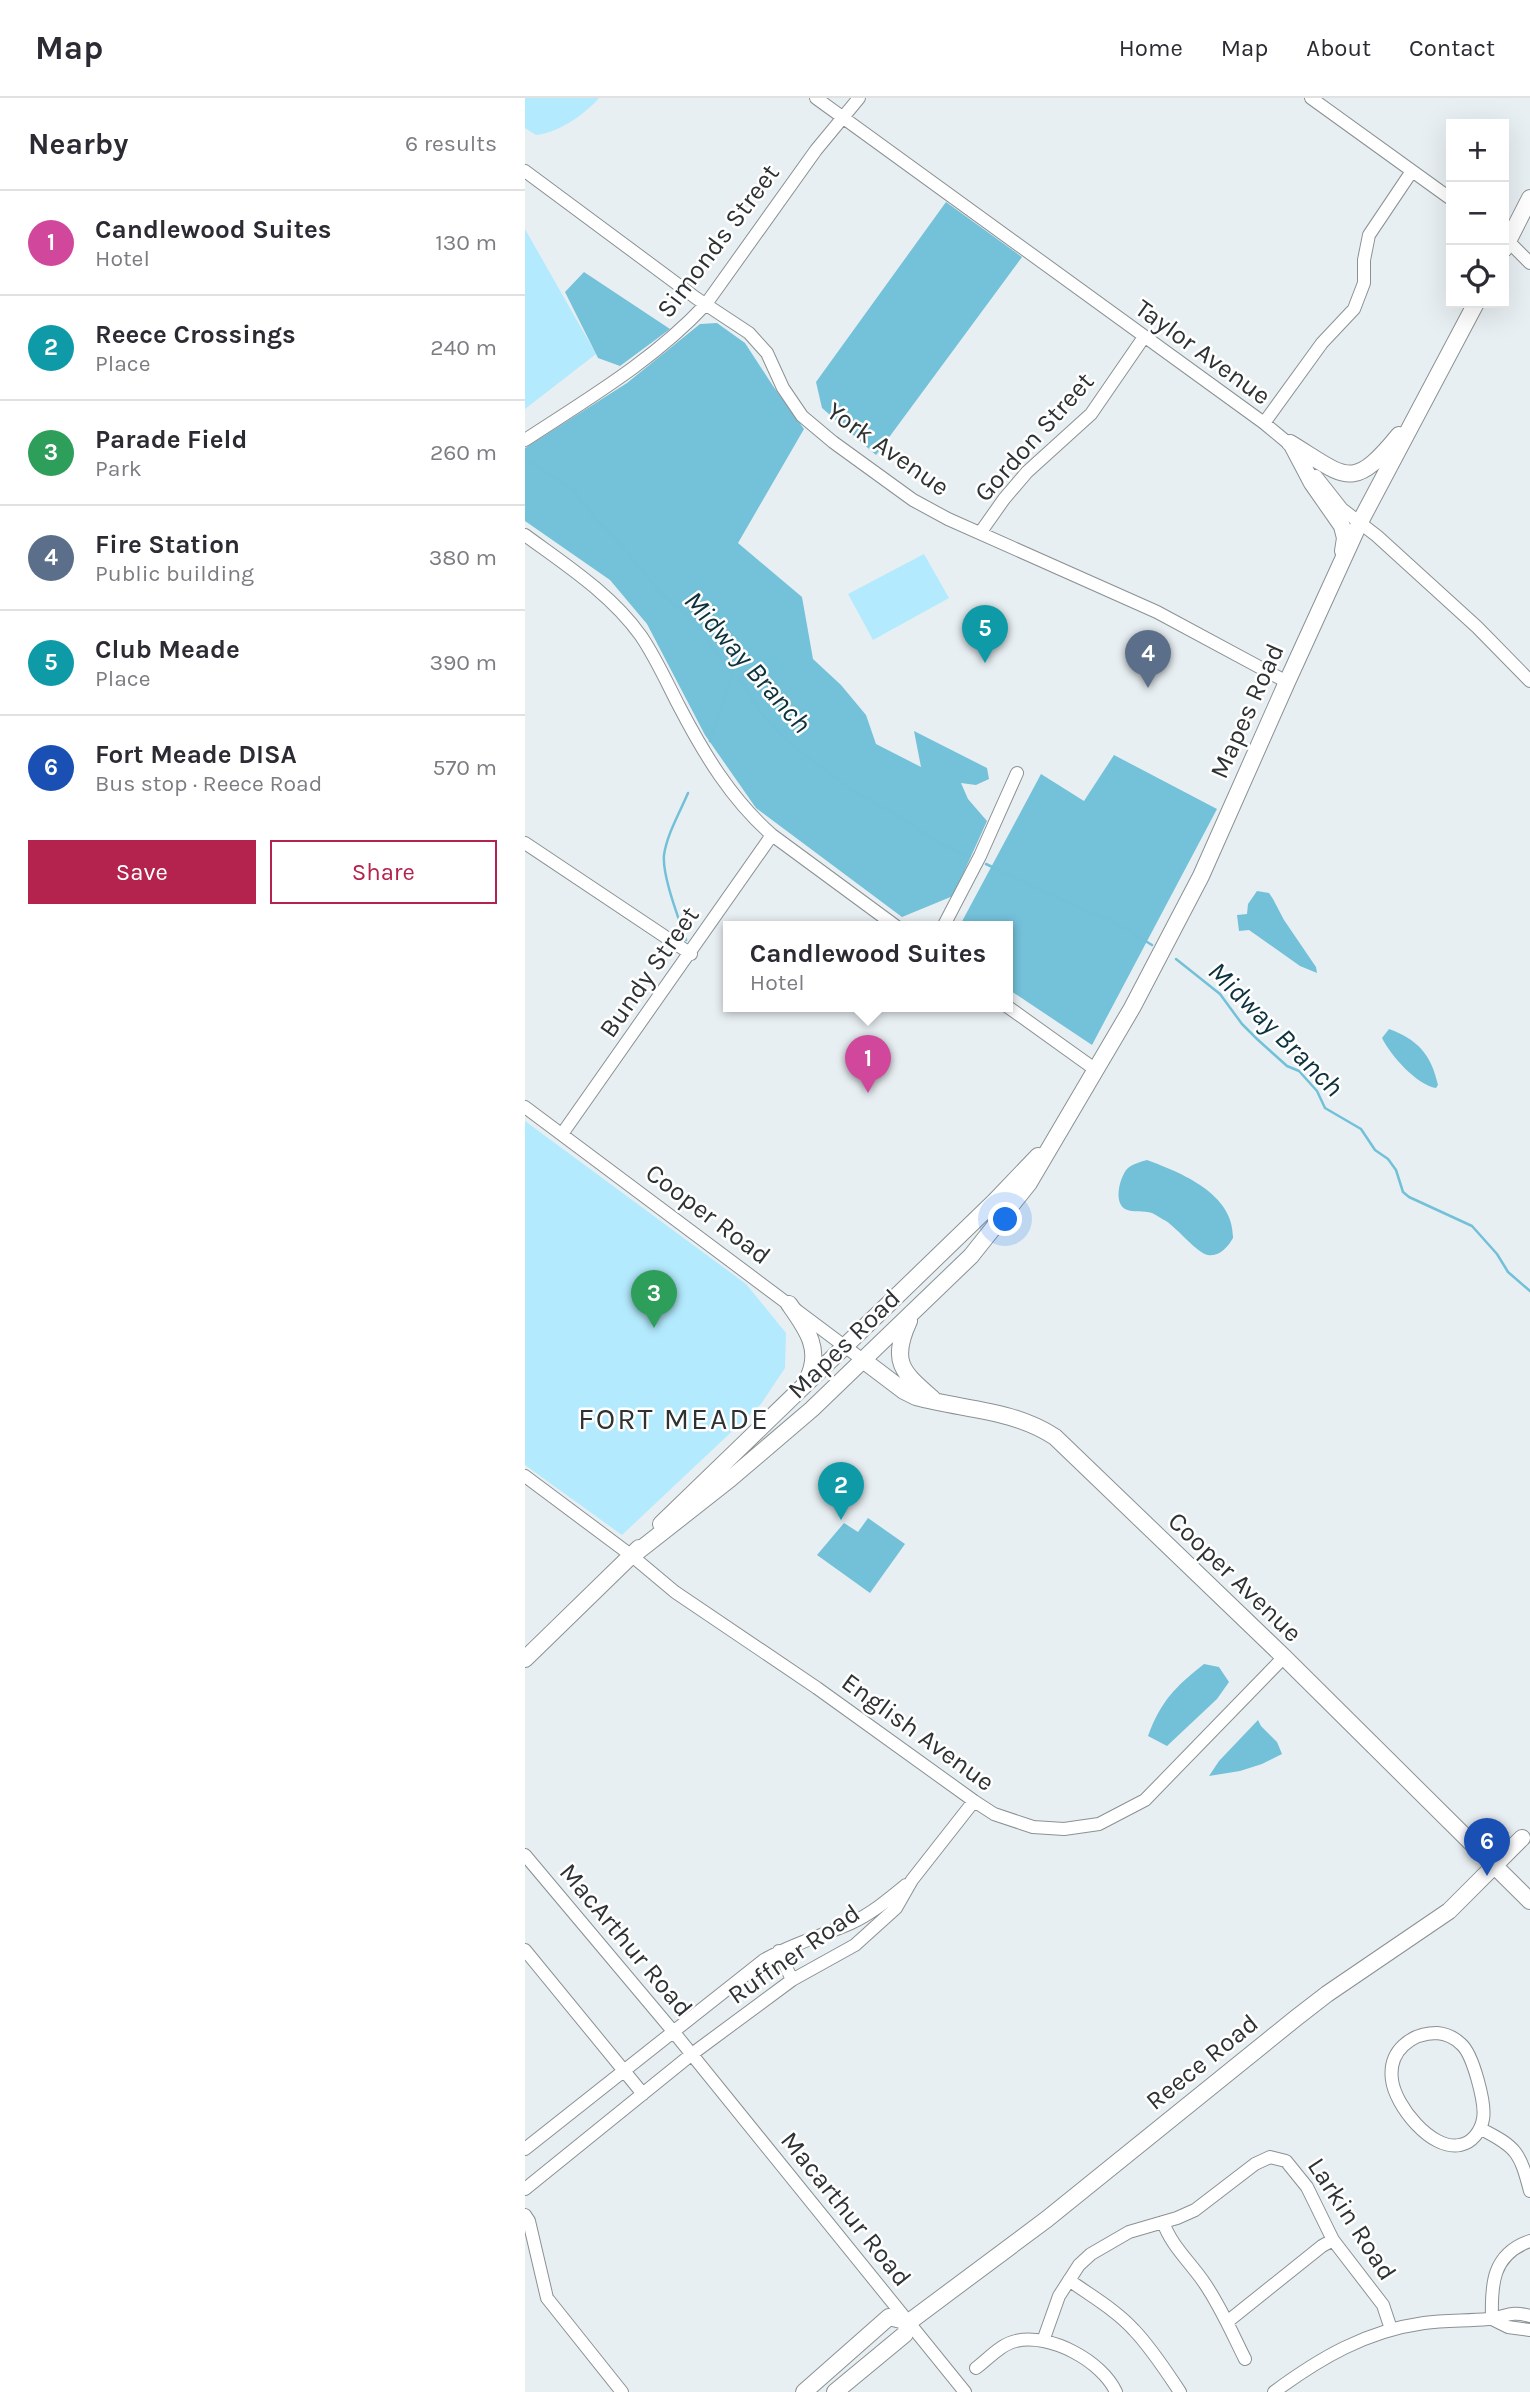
<!DOCTYPE html>
<meta charset="utf-8">
<style>
body{margin:0;font-family:Karla,sans-serif;background:#f2f2f3;color:#2b2b33}
.controls{position:absolute;right:21px;top:21px;display:grid;overflow:hidden;border-radius:0px;box-shadow:0 7px 28px #0002}
.controls button{width:63px;height:63px;display:grid;place-items:center;padding:0;border:0;border-bottom:2px solid #e1e1e2;background:#fff;color:#2b2b33;font:35px sans-serif}
.you{position:absolute;left:481px;top:1122px;width:24px;height:24px;margin:-18px;border:5px solid #fff;border-radius:50%;background:#1a73e8;box-shadow:0 0 0 10px #1a73e833}
.badge{display:grid;place-items:center;width:46px;height:46px;border-radius:50%;background:#b4234d;color:#fff;font-size:23px;font-weight:700}
.pin{position:absolute;translate:-50% -58px;filter:drop-shadow(0 2px 4px #0008)}
.pin::after{content:'';position:absolute;top:37px;width:24px;height:21px;background:inherit;clip-path:polygon(0 0,100% 0,50% 100%)}
.popup{position:absolute;left:198px;top:823px;width:290px;height:91px;box-sizing:border-box;display:grid;place-content:center;border-radius:0px;background:#fff;filter:drop-shadow(0 2px 5px #0005);font-size:23px;white-space:nowrap;color:#7c7c81}
.popup b{font-size:26px;color:#2b2b33}
.popup::after{content:'';position:absolute;left:50%;top:100%;margin-left:-14px;border:14px solid transparent;border-top-color:#fff}
.list{margin:0;padding:0;list-style:none}
h2{display:flex;justify-content:space-between;align-items:center;height:91px;margin:0;padding:0 28px;font-size:30px}
h2 small{font-size:23px;font-weight:400;color:#7c7c81}
.list li{display:grid;grid-template-columns:46px 1fr auto;gap:21px;align-items:center;box-sizing:border-box;height:105px;padding:0 28px;border-top:2px solid #e1e1e2}
.list b{display:block;font-size:26px;white-space:nowrap}
.list p{margin:0;font-size:23px;white-space:nowrap;color:#7c7c81}
.list em{font-size:23px;font-style:normal;color:#7c7c81}
.actions{display:flex;gap:14px;padding:21px 28px}
.actions a{flex:1;padding:16px 0;border:2px solid #b4234d;border-radius:0px;text-align:center;font-size:24px;color:#b4234d}
.actions .main{background:#b4234d;color:#fff}
.icon{flex:none;width:38px;height:38px;fill:none;stroke:currentColor;stroke-width:2;stroke-linecap:round;stroke-linejoin:round}
.map{position:relative;flex:none;width:1005px;height:2294px;overflow:hidden}
header{display:flex;align-items:center;gap:42px;box-sizing:border-box;height:98px;padding:0 35px;background:#fff;border-bottom:2px solid #e1e1e2}
header strong{font-size:33px}
nav{display:flex;gap:38px;margin-inline-start:auto;font-size:24px}
main{display:flex}
aside{flex:1;background:#fff}
.map>svg:first-child{display:block}
</style>
<header>
<strong>Map</strong>
<nav><a>Home</a><a>Map</a><a>About</a><a>Contact</a></nav>
</header>
<main>
<aside>
<h2>Nearby<small>6 results</small></h2>
<ul class="list">
<li><span class="badge" style="background:#d1479c">1</span><div><b>Candlewood Suites</b><p>Hotel</p></div><em>130 m</em></li>
<li><span class="badge" style="background:#0f9aa8">2</span><div><b>Reece Crossings</b><p>Place</p></div><em>240 m</em></li>
<li><span class="badge" style="background:#2e9e5b">3</span><div><b>Parade Field</b><p>Park</p></div><em>260 m</em></li>
<li><span class="badge" style="background:#5c6f8a">4</span><div><b>Fire Station</b><p>Public building</p></div><em>380 m</em></li>
<li><span class="badge" style="background:#0f9aa8">5</span><div><b>Club Meade</b><p>Place</p></div><em>390 m</em></li>
<li><span class="badge" style="background:#1a4fb4">6</span><div><b>Fort Meade DISA</b><p>Bus stop · Reece Road</p></div><em>570 m</em></li>
</ul>
<div class="actions"><a class="main">Save</a><a>Share</a></div>
</aside>
<div class="map">
<svg width="1005" height="2294" viewBox="0 0 1005 2294">
<rect width="100%" height="100%" fill="#e8eff2"/>
<!-- green -->
<path fill="#b3eafd" d="M0 0H74C59 17 33 35 11 37L0 30Z
M0 131 71 256 0 311Z
M399 456 424 500 348 542 323 496Z
M0 1023 221 1186 261 1235 260 1270 236 1306 97 1437 0 1367Z"/>
<!-- forest -->
<path fill="#74c1da" d="M421 104 497 159 351 357 297 310 291 284Z
M59 174 145 231 95 268 73 260 40 194Z
M192 225 220 245 248 288 279 331 213 445 277 499 288 561 316 587 341 617 351 646 396 669 389 633 462 670 464 681 451 687 436 685 443 701 462 723 428 798 377 819 231 710 180 637 122 526 85 482 0 423V350L102 285 175 226Z
M589 657 692 711 567 947 483 891V829H434L516 676 559 703Z"/>
<!-- water -->
<path fill="#73c0d9" d="M732 793 744 795 748 801 759 822 791 869 792 875 775 868 724 832 714 833 712 817 722 816 723 806Z
M864 931C893 942 906 956 913 987L911 990C892 987 866 958 857 940Z
M622 1062C657 1075 709 1096 708 1140 703 1149 694 1159 683 1157 673 1156 652 1130 641 1123 637 1121 631 1117 627 1115 619 1112 608 1115 600 1111 588 1104 595 1079 602 1071 607 1066 615 1064 622 1062Z
M343 1420 380 1446 345 1495 292 1457 319 1425 333 1434Z
M679 1566 694 1569 704 1584 692 1601 642 1648 623 1638C636 1603 650 1589 679 1566Z
M733 1622 736 1628 752 1644 757 1656 737 1666 715 1673 684 1678 694 1663Z"/>
<g fill="none" stroke-linecap="round" stroke-linejoin="round">
<!-- stream -->
<path stroke="#73c0d9" stroke-width="2.5" d="M0 361 49 392 67 417 96 447 133 492 173 528 197 563 220 588 227 602 246 627 263 644 328 693 376 719 414 745 444 759
M185 643 208 573
M461 766 563 814 586 822 627 847
M161 842C154 821 137 778 139 757 142 736 155 714 163 695
M651 861 695 896 717 926 732 941 762 968 774 973 792 993 800 1010 836 1031 850 1052 863 1061 871 1072 878 1094 884 1099 947 1128 972 1156 983 1174 1005 1193"/>
<defs>
<path id="street" d="M291 0 739 325 769 350
M786 0 926 101
M0 73 171 200 224 235 242 255 258 290 277 318 308 344 388 402 423 421 632 514 762 584
M979 139 1005 165
M739 325 797 245 829 211 839 185V162L844 137 887 73
M0 342C64 300 129 262 181 206L291 52 334 0
M791 378 817 411 852 438 952 529 1005 583
M455 435 479 401 502 374 566 316 619 239
M0 437C41 467 86 496 116 538 131 560 142 585 154 608 179 656 206 701 247 737L372 829
M0 745 166 856
M418 829 455 758 492 675
M483 909 571 972
M0 1009 338 1262
M37 1036 247 737
M0 1378 107 1458 150 1494 292 1590 449 1703 469 1716 508 1729 539 1731 574 1726 620 1702 759 1559
M0 1757 147 1932 440 2294
M0 1852 118 1996
M254 1853 267 1882
M912 1935C922 1936 929 1939 936 1946 948 1956 961 2006 958 2021 956 2033 947 2045 935 2047 906 2053 870 2007 867 1982 863 1953 886 1935 912 1935Z
M956 2031C992 2049 995 2055 1005 2093
M0 2051 239 1862C266 1846 297 1838 326 1825 346 1816 364 1801 381 1787
M0 2091 167 1956 267 1882 330 1847 371 1810 387 1782 449 1703
M0 2117 4 2123 22 2200 97 2294
M638 2124C646 2147 664 2163 678 2183 695 2207 707 2235 720 2261
M544 2182C566 2198 591 2212 609 2232 627 2251 641 2273 655 2294
M967 2221C966 2187 967 2156 1005 2143
M967 2221 983 2229 1005 2232
M702 2224 797 2148 808 2142
M518 2243 534 2198 554 2167 566 2156 604 2134 652 2120 670 2112 730 2066 745 2059 761 2063 782 2089 808 2142 858 2207 866 2231
M451 2270C463 2261 476 2246 491 2243 525 2235 577 2263 591 2294
M749 2294C795 2260 841 2233 899 2225 920 2222 942 2223 963 2221 981 2220 983 2212 1005 2218"/>
<path id="secondary" d="M979 151 1005 100
M765 345C821 379 827 395 874 337
M767 347 787 385 817 428 820 440 818 453
M264 1206C281 1230 298 1252 282 1282
M384 1223C365 1264 377 1274 408 1301
M338 1262 379 1293 391 1299C439 1312 487 1311 530 1339L759 1559 1005 1803
M136 1426 469 1104 513 1058
M107 1458 205 1381 287 1311 446 1158 504 1085 607 910 676 778 762 584 835 424 951 205
M0 1561 114 1450
M279 2294 364 2219 384 2224
M310 2294 380 2236 384 2224 522 2121 771 1920 802 1896 924 1813 997 1740"/>
</defs>
<!-- street casing -->
<use href="#street" stroke="#8b9193" stroke-width="14"/>
<!-- secondary casing -->
<use href="#secondary" stroke="#8b9193" stroke-width="18"/>
<!-- street -->
<use href="#street" stroke="#fff" stroke-width="12"/>
<!-- secondary -->
<use href="#secondary" stroke="#fff" stroke-width="16"/>
</g>
<g text-anchor="middle" dominant-baseline="central" stroke-width="5" stroke-linejoin="round" paint-order="stroke">
<!-- street labels -->
<g font-size="26" fill="#2f3233" stroke="#fff">
<text transform="translate(193 143) rotate(-53)">Simonds Street</text>
<text transform="translate(678 254) rotate(36)">Taylor Avenue</text>
<text transform="translate(509 339) rotate(-48)">Gordon Street</text>
<text transform="translate(363 351) rotate(35)">York Avenue</text>
<text transform="translate(722 613) rotate(-66)">Mapes Road</text>
<text transform="translate(124 874) rotate(-55)">Bundy Street</text>
<text transform="translate(183 1116) rotate(37)">Cooper Road</text>
<text transform="translate(319 1246) rotate(-44)">Mapes Road</text>
<text transform="translate(710 1479) rotate(44)">Cooper Avenue</text>
<text transform="translate(393 1634) rotate(36)">English Avenue</text>
<text transform="translate(101 1842) rotate(50)">MacArthur Road</text>
<text transform="translate(269 1856) rotate(-35)">Ruffner Road</text>
<text transform="translate(677 1964) rotate(-39)">Reece Road</text>
<text transform="translate(321 2111) rotate(51)">Macarthur Road</text>
<text transform="translate(827 2121) rotate(57)">Larkin Road</text>
</g>
<!-- water labels -->
<g font-size="28" font-style="italic" fill="#0c323d" stroke="#fff">
<text transform="translate(223 564) rotate(49)">Midway Branch</text>
<text transform="translate(751 931) rotate(45)">Midway Branch</text>
</g>
<!-- quarter labels -->
<g font-size="30" letter-spacing="2" fill="#2f3233" stroke="#fff">
<text x="149" y="1321">FORT MEADE</text>
</g>
</g>
</svg>
<div class="controls">
<button>+</button>
<button>−</button>
<button><svg class="icon" aria-label="locate" viewBox="0 0 24 24"><circle cx="12" cy="12" r="6"/><path d="M12 2v4M12 18v4M2 12h4M18 12h4"/></svg></button>
</div>
<div class="you"></div>
<div class="pin badge" style="left:343px;top:995px;background:#d1479c">1</div>
<div class="popup"><b>Candlewood Suites</b>Hotel</div>
<div class="pin badge" style="left:316px;top:1422px;background:#0f9aa8">2</div>
<div class="pin badge" style="left:129px;top:1230px;background:#2e9e5b">3</div>
<div class="pin badge" style="left:623px;top:590px;background:#5c6f8a">4</div>
<div class="pin badge" style="left:460px;top:565px;background:#0f9aa8">5</div>
<div class="pin badge" style="left:962px;top:1778px;background:#1a4fb4">6</div>
</div>
</main>
